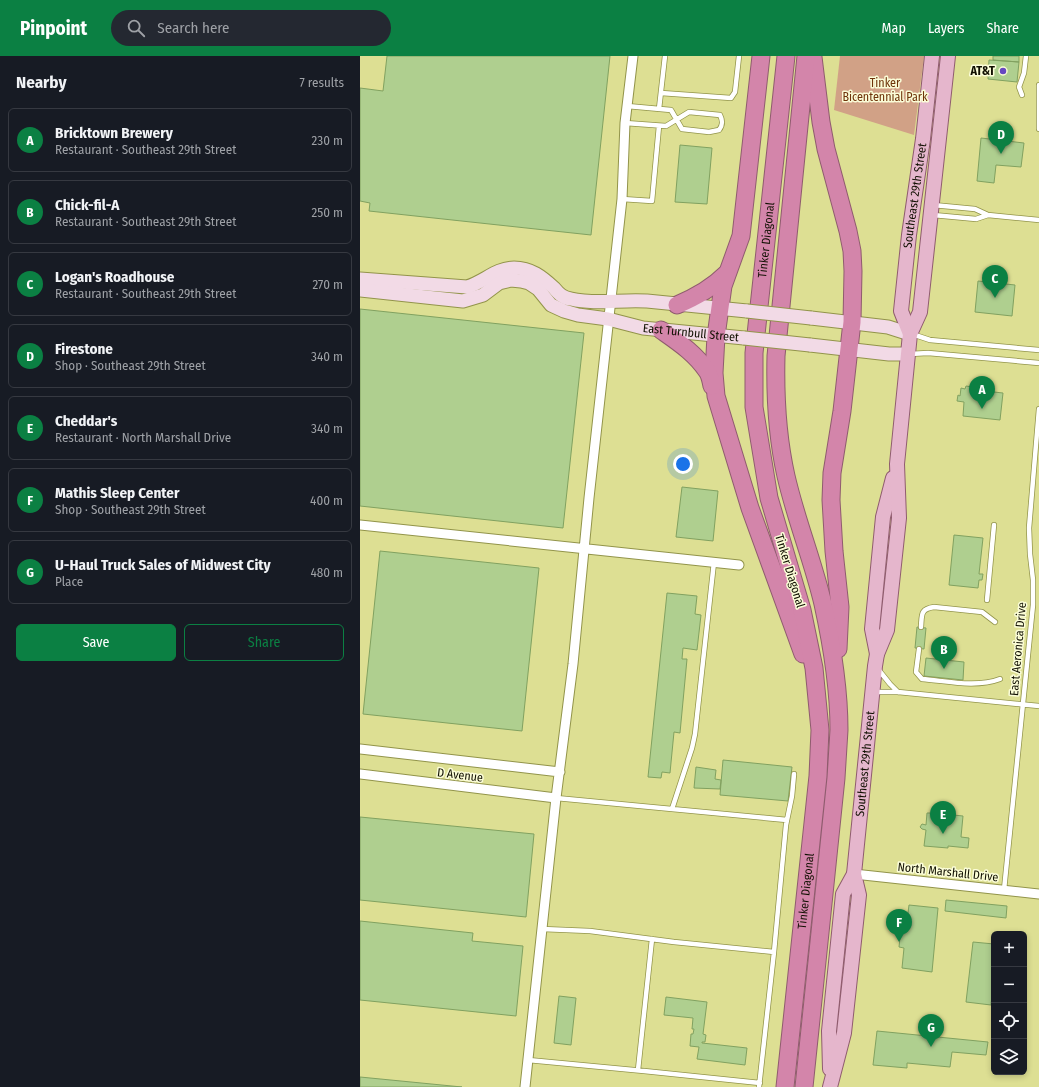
<!DOCTYPE html>
<meta charset="utf-8">
<style>
body{margin:0;font-family:"Fira Sans Condensed",sans-serif;background:#242831;color:#f1f3f6}
.controls{position:absolute;right:12px;bottom:12px;display:grid;overflow:hidden;border-radius:6px;box-shadow:0 2px 6px #0003}
.controls button{width:36px;height:36px;display:grid;place-items:center;padding:0;border:0;border-bottom:1px solid #363941;background:#171b24;color:#f1f3f6;font:20px sans-serif}
.you{position:absolute;left:323px;top:408px;width:14px;height:14px;margin:-10px;border:3px solid #fff;border-radius:50%;background:#1a73e8;box-shadow:0 0 0 6px #1a73e833}
.badge{display:grid;place-items:center;width:26px;height:26px;border-radius:50%;background:#0b8043;color:#fff;font-size:13px;font-weight:700}
.pin{position:absolute;translate:-50% -33px;filter:drop-shadow(0 1px 2px #0008)}
.pin::after{content:'';position:absolute;top:21px;width:14px;height:12px;background:inherit;clip-path:polygon(0 0,100% 0,50% 100%)}
.list{margin:0;padding:0;list-style:none}
h2{display:flex;justify-content:space-between;align-items:center;height:52px;margin:0;padding:0 16px;font-size:17px}
h2 small{font-size:13px;font-weight:400;color:#9ea1a6}
.list li{display:grid;grid-template-columns:26px 1fr auto;gap:12px;align-items:center;box-sizing:border-box;height:64px;margin:0 8px 8px;padding:0 8px;border:1px solid #363941;border-radius:6px}
.list b{display:block;font-size:15px;white-space:nowrap}
.list p{margin:0;font-size:13px;white-space:nowrap;color:#9ea1a6}
.list em{font-size:13px;font-style:normal;color:#9ea1a6}
.actions{display:flex;gap:8px;padding:12px 16px}
.actions a{flex:1;padding:9px 0;border:1px solid #0b8043;border-radius:6px;text-align:center;font-size:14px;color:#0b8043}
.actions .main{background:#0b8043;color:#fff}
.icon{flex:none;width:22px;height:22px;fill:none;stroke:currentColor;stroke-width:2;stroke-linecap:round;stroke-linejoin:round}
.map{position:relative;flex:none;width:679px;height:1031px;overflow:hidden}
header{display:flex;align-items:center;gap:24px;box-sizing:border-box;height:56px;padding:0 20px;background:#0b8043;color:#fff}
header strong{font-size:19px}
nav{display:flex;gap:22px;margin-inline-start:auto;font-size:14px}
.search{width:280px;height:36px;background:#242831;display:flex;align-items:center;gap:10px;box-sizing:border-box;padding:0 14px;border-radius:22px;color:#9ea1a6;font-size:15px}
main{display:flex}
aside{flex:1;background:#171b24}
.map>svg:first-child{display:block}
</style>
<header>
<strong>Pinpoint</strong>
<div class="search"><svg class="icon" aria-label="search" viewBox="0 0 24 24"><circle cx="10" cy="10" r="6"/><path d="M15 15l6 6"/></svg>Search here</div>
<nav><a>Map</a><a>Layers</a><a>Share</a></nav>
</header>
<main>
<aside>
<h2>Nearby<small>7 results</small></h2>
<ul class="list">
<li><span class="badge">A</span><div><b>Bricktown Brewery</b><p>Restaurant · Southeast 29th Street</p></div><em>230 m</em></li>
<li><span class="badge">B</span><div><b>Chick-fil-A</b><p>Restaurant · Southeast 29th Street</p></div><em>250 m</em></li>
<li><span class="badge">C</span><div><b>Logan's Roadhouse</b><p>Restaurant · Southeast 29th Street</p></div><em>270 m</em></li>
<li><span class="badge">D</span><div><b>Firestone</b><p>Shop · Southeast 29th Street</p></div><em>340 m</em></li>
<li><span class="badge">E</span><div><b>Cheddar's</b><p>Restaurant · North Marshall Drive</p></div><em>340 m</em></li>
<li><span class="badge">F</span><div><b>Mathis Sleep Center</b><p>Shop · Southeast 29th Street</p></div><em>400 m</em></li>
<li><span class="badge">G</span><div><b>U-Haul Truck Sales of Midwest City</b><p>Place</p></div><em>480 m</em></li>
</ul>
<div class="actions"><a class="main">Save</a><a>Share</a></div>
</aside>
<div class="map">
<svg width="679" height="1031" viewBox="0 0 679 1031">
<rect width="100%" height="100%" fill="#dddf93"/>
<!-- green -->
<path fill="#d1a186" d="M480 0H564L554 79 474 54Z"/>
<!-- building -->
<path fill="#afcf8f" stroke="#81a160" d="M27 0H250L231 179 9 155 10 147 0 145V32L23 35Z
M633 0H659V6L633 4Z
M629 4 659 6 657 26 628 23Z
M621 82 664 87 661 111 636 109 634 127 617 125Z
M320 89 352 92 347 148 315 146Z
M618 225 655 229 652 260 615 256Z
M0 253 224 277 203 472 0 450Z
M606 330 625 333V335L643 337 640 364 603 360 604 346 597 345 598 339 600 340 601 332 605 333Z
M322 431 358 435 353 485 316 481Z
M594 479 623 482 619 518H623L622 524H619L618 532 589 529Z
M20 495 179 512 162 675 3 658Z
M307 537 337 540 335 558 341 559 337 594 323 592 322 603H327L320 677 314 676 310 717 302 716 301 722 288 721Z
M557 571 566 572 564 593 555 592Z
M566 602 604 606 603 624 564 620Z
M363 704 432 711 428 745 360 739Z
M336 711 356 714 355 723 361 724 360 733 334 732Z
M567 757H574L603 760 601 781 609 782 608 792 588 790V792L564 790 566 774 562 773 560 771 562 768 566 769Z
M0 761 174 778 166 861 0 844Z
M586 844 647 850 646 862 585 855Z
M549 849 578 852 572 916 542 912 544 892 539 891 541 872 546 873Z
M0 865 113 877 112 885 163 890 156 960 0 944Z
M613 886 634 888V920L631 949 606 946Z
M199 940 216 942 211 989 194 987Z
M306 941 347 946 343 978 346 979 345 986H342V987L387 992 385 1009 337 1003 339 991 330 990 331 978H333L334 973H332L333 962 304 959Z
M517 975 628 986 626 999 592 996 590 1011 547 1007V1012L513 1009Z
M0 1021 102 1031H0Z"/>
<g fill="none" stroke-linecap="round" stroke-linejoin="round">
<defs>
<path id="lane" d="M679 29V73
M301 37 371 42 375 36 379 0
M662 39 659 31 664 17 666 0
M299 53 305 0
M265 67 306 70 329 56 360 59C363 65 363 69 359 74L349 76 322 73 311 54 267 50
M262 143 292 145 299 70
M573 149 615 153 628 159 679 164
M573 159 616 163 628 159
M552 278 570 284 679 294
M550 298 568 297 679 307
M627 544 634 469
M561 571C562 559 560 553 574 551L622 556 635 566
M559 593 556 616 562 623C587 625 616 632 640 623
M518 613 530 628 538 636
M513 636H538L679 650
M196 742 427 764
M312 753 332 692 335 678 354 506
M644 834 673 549V524L670 498 669 472 679 353
M182 873 230 875 314 886 414 896
M168 1004 284 1015 400 1027
M278 1014 292 883
M399 1031 414 896 426 769 432 740 434 718"/>
<path id="street" d="M0 469 379 509
M0 693 200 716
M0 718 196 742
M494 818 679 838
M165 1031 196 742 213 608 229 442 262 143 265 67 273 0"/>
<g id="secondary">
<path d="M0 223 107 231C124 226 136 212 154 212 171 212 182 221 194 232 199 238 203 242 211 243 236 249 262 243 287 245 320 248 354 252 387 255"/>
<path id="s1" d="M0 234 103 245 123 239 139 227 151 224 161 225 169 227 178 233 191 249 204 255 218 259 248 263 283 272 384 282"/>
<path d="M451 262 528 271 550 278"/>
<path d="M450 289 529 298H548"/>
</g>
<g id="primary">
<path id="s2" d="M550 278 541 255 549 179 563 83 572 0"/>
<path d="M517 598 512 573 523 461 533 422"/>
<path d="M470 1013 469 975 483 838 494 818"/>
<path id="s3" d="M470 1031 484 977 499 839 494 818 515 610 517 598 527 574 539 462 537 408 550 278 560 256 588 0"/>
</g>
<g id="highway">
<path d="M401 0 381 180 363 230 356 280 354 317 356 340 390 452 443 598"/>
<path d="M453 1 461 66 466 93 488 175 492 195 493 215 492 266 482 355 472 417 471 444 474 495 480 551 478 593"/>
<path d="M317 249C336 241 352 232 366 218"/>
<path d="M301 274C318 286 335 297 347 315 350 319 351 325 352 330"/>
<path id="s4" d="M425 1031 458 720 460 674 454 612 442 554 409 442 394 351V297L426 0"/>
<path d="M444 1031 476 722C477 706 478 690 479 674 479 632 472 589 463 548 453 505 436 464 426 420 417 380 415 341 416 300L446 0"/>
</g>
</defs>
<!-- lane casing -->
<use href="#lane" stroke="#92944a" stroke-width="6"/>
<!-- street casing -->
<use href="#street" stroke="#92944a" stroke-width="11"/>
<!-- secondary casing -->
<use href="#secondary" stroke="#92944a" stroke-width="15"/>
<!-- primary casing -->
<use href="#primary" stroke="#8f5c6e" stroke-width="16"/>
<!-- highway casing -->
<use href="#highway" stroke="#8f5c6e" stroke-width="19"/>
<!-- lane -->
<use href="#lane" stroke="#fff" stroke-width="4.5"/>
<!-- street -->
<use href="#street" stroke="#fff" stroke-width="9"/>
<!-- secondary -->
<use href="#secondary" stroke="#f2dae6" stroke-width="13"/>
<!-- primary -->
<use href="#primary" stroke="#e5b6cc" stroke-width="14"/>
<!-- highway -->
<use href="#highway" stroke="#d385aa" stroke-width="17"/>
<defs>
<path id="secondary-bridge" d="M387 255 451 262
M384 282 450 289"/>
</defs>
<!-- secondary-bridge casing -->
<use href="#secondary-bridge" stroke="#92944a" stroke-width="15" stroke-linecap="butt"/>
<!-- secondary-bridge -->
<use href="#secondary-bridge" stroke="#f2dae6" stroke-width="13"/>
</g>
<!-- markers -->
<circle fill="#6648c1" stroke="#fbfdd8" stroke-width="1.5" cx="643" cy="15" r="4"/>
<g text-anchor="middle" dominant-baseline="central" stroke-width="3" stroke-linejoin="round" paint-order="stroke">
<!-- poi labels -->
<g font-size="12" font-weight="bold" fill="#100f00" stroke="#fbfdd8" text-anchor="end">
<text x="635" y="15">AT&amp;T</text>
</g>
<!-- park labels -->
<g font-size="12" fill="#6e3309" stroke="#fbfdd8">
<text x="525" y="27">Tinker<tspan x="525" dy="14">Bicentennial Park</tspan></text>
</g>
<!-- street labels -->
<g font-size="12" fill="#100f00" stroke="#fbfdd8">
<text stroke="none"><textPath href="#s2" startOffset="141">Southeast 29th Street</textPath></text>
<text stroke="none"><textPath href="#s4" startOffset="857">Tinker Diagonal</textPath></text>
<text stroke="none"><textPath href="#s1" startOffset="350">East Turnbull Street</textPath></text>
<text transform="translate(430 515) rotate(73)">Tinker Diagonal</text>
<text transform="translate(658 593) rotate(-85)">East Aeronica Drive</text>
<text stroke="none"><textPath href="#s3" startOffset="327">Southeast 29th Street</textPath></text>
<text transform="translate(100 719) rotate(7)">D Avenue</text>
<text transform="translate(588 816) rotate(6)">North Marshall Drive</text>
<text stroke="none"><textPath href="#s4" startOffset="197">Tinker Diagonal</textPath></text>
</g>
</g>
</svg>
<div class="controls">
<button>+</button>
<button>−</button>
<button><svg class="icon" aria-label="locate" viewBox="0 0 24 24"><circle cx="12" cy="12" r="6"/><path d="M12 2v4M12 18v4M2 12h4M18 12h4"/></svg></button>
<button><svg class="icon" aria-label="layers" viewBox="0 0 24 24"><path d="M12 4l9 5-9 5-9-5zM3 14l9 5 9-5"/></svg></button>
</div>
<div class="you"></div>
<div class="pin badge" style="left:622px;top:353px">A</div>
<div class="pin badge" style="left:584px;top:613px">B</div>
<div class="pin badge" style="left:635px;top:242px">C</div>
<div class="pin badge" style="left:641px;top:98px">D</div>
<div class="pin badge" style="left:583px;top:778px">E</div>
<div class="pin badge" style="left:539px;top:886px">F</div>
<div class="pin badge" style="left:571px;top:991px">G</div>
</div>
</main>
